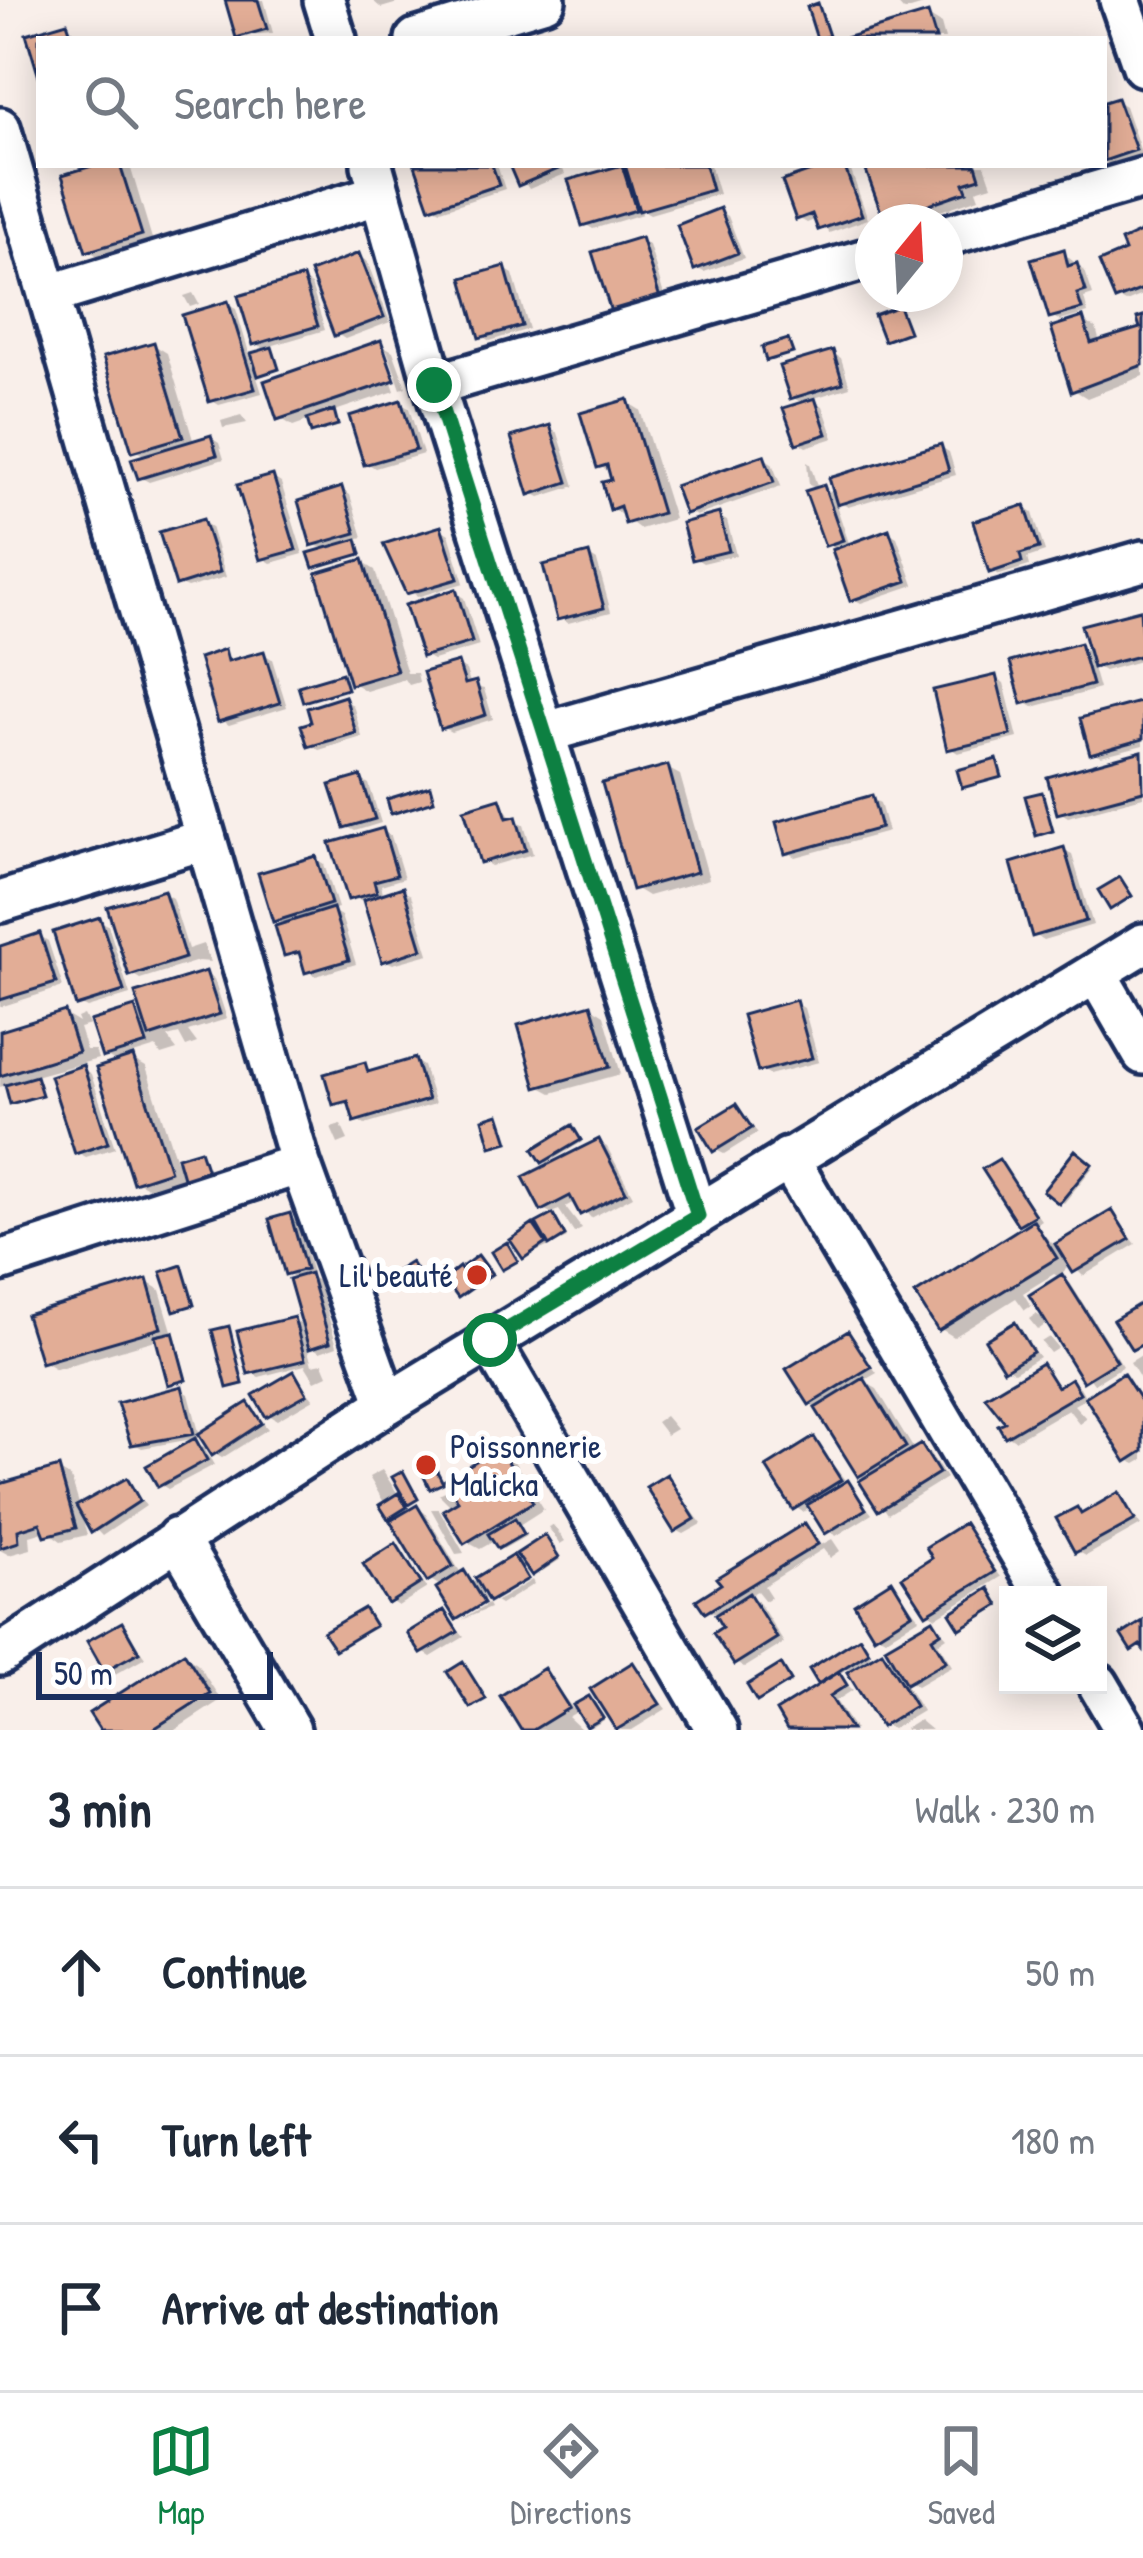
<!DOCTYPE html>
<meta charset="utf-8">
<style>
body{margin:0;font-family:"Patrick Hand",sans-serif;background:#f6f6f7;color:#1f2937}
.controls{position:absolute;right:36px;bottom:36px;display:grid;overflow:hidden;border-radius:0px;box-shadow:0 6px 30px #0003}
.controls button{width:108px;height:108px;display:grid;place-items:center;padding:0;border:0;border-bottom:3px solid #e0e1e3;background:#fff;color:#1f2937;font:60px sans-serif}
.compass{position:absolute;left:855px;top:204px;width:108px;height:108px;border-radius:50%;background:#fff;box-shadow:0 6px 30px #0003;rotate:18deg}
.scale{position:absolute;left:36px;bottom:30px;width:237px;box-sizing:border-box;padding-left:12px;border:6px solid #1b2f5e;border-top:0;font-size:33px;line-height:42px;white-space:nowrap;color:#1b2f5e;-webkit-text-stroke:9px #fff;paint-order:stroke}
.stop{position:absolute;width:36px;height:36px;margin:-27px;border:9px solid #0b8043;border-radius:50%;background:#fff}
.stop.end{background:#0b8043;border-color:#fff;box-shadow:0 3px 12px #0008}
.list{margin:0;padding:0;list-style:none}
h2{display:flex;justify-content:space-between;align-items:center;height:156px;margin:0;padding:0 48px;font-size:51px}
h2 small{font-size:39px;font-weight:400;color:#747a83}
.list li{display:grid;grid-template-columns:78px 1fr auto;gap:36px;align-items:center;box-sizing:border-box;height:168px;padding:0 48px;border-top:3px solid #e0e1e3}
.list b{display:block;font-size:45px;white-space:nowrap}
.list em{font-size:39px;font-style:normal;color:#747a83}
.icon{flex:none;width:66px;height:66px;fill:none;stroke:currentColor;stroke-width:2;stroke-linecap:round;stroke-linejoin:round}
.map{position:relative;flex:none;width:1143px;height:1730px;overflow:hidden}
.search{position:absolute;background:#fff;box-shadow:0 6px 30px #0003;left:36px;right:36px;top:36px;height:132px;display:flex;align-items:center;gap:30px;box-sizing:border-box;padding:0 42px;border-radius:0px;color:#747a83;font-size:45px}
.sheet{height:660px;background:#fff}
nav{display:flex;justify-content:space-around;align-items:center;box-sizing:border-box;height:168px;border-top:3px solid #e0e1e3;background:#fff;font-size:33px;color:#747a83}
nav a{display:grid;justify-items:center;gap:6px}
nav .on{color:#0b8043}
.map>svg:first-child{display:block}
</style>
<div class="map">
<svg width="1143" height="1730" viewBox="0 0 1143 1730">
<rect width="100%" height="100%" fill="#f9efea"/>
<filter id="ink" filterUnits="userSpaceOnUse"><feTurbulence type="fractalNoise" baseFrequency=".00833" numOctaves="2"/><feDisplacementMap in="SourceGraphic" scale="24" xChannelSelector="R" yChannelSelector="G"/><feConvolveMatrix kernelMatrix="1 2 1 2 8 2 1 2 1" color-interpolation-filters="sRGB"/></filter>
<g filter="url(#ink)">
<!-- shadow -->
<path fill="#0003" d="M228 0H264L273 33 238 36Z
M372 0H408L381 8Z
M894 0H940L904 11Z
M928 16 941 24 945 39H853Z
M1117 101 1125 106 1142 155 1111 165 1104 161V106Z
M105 165 131 169 153 242 101 258 88 250Z
M418 165H497L505 189 441 210 432 206Z
M513 165H561L565 174 529 189Z
M636 165H710L719 194 650 214 641 209 642 214 593 229 585 224 621 167 630 173Z
M837 165 850 168 868 219 829 233 817 219 807 223 798 218Z
M867 165H985L992 185 976 190 979 198 928 215 919 210 896 218 883 210Z
M1086 165H1099L1100 169 1091 172Z
M720 211 728 216 744 258 704 272 696 268Z
M1143 235V295L1126 302 1118 298 1129 253Z
M640 240 649 245 666 302 622 315 613 310Z
M1063 253 1085 271 1093 295 1084 298 1088 313 1060 321 1052 316Z
M359 257 367 261 390 322 345 339 337 334Z
M505 269 513 274 529 329 490 341 482 336Z
M302 280 311 285 325 330 267 347 275 352 280 370 263 375 255 371 262 393 219 405 211 400 228 305 236 309 250 356 268 351 255 343Z
M193 293 199 304 190 307 184 296Z
M1083 321 1096 328 1100 343 1143 330V376L1087 398 1074 390Z
M380 344 393 351 406 387 401 389 387 350H381L395 391 332 412 340 426 317 433 310 420 293 426 280 418Z
M154 345 167 353 194 443 211 438 219 443 224 459 149 482 140 477 147 457 135 450Z
M832 353 841 358 850 387 811 399 823 406 834 438 806 447 798 442 804 404 792 397Z
M627 402 640 410 674 519 640 529 612 508 613 473 599 466Z
M401 404 409 408 423 454 375 468 367 463Z
M241 415 247 423 223 428 221 421Z
M550 428 558 433 575 486 540 497 532 493Z
M941 447 949 452 956 475 848 507 834 499 850 546 889 532 897 537 914 585 861 603 852 598 834 548 827 544 823 488 838 496Z
M764 458 772 463 781 486 696 516 688 511Z
M807 462 810 464 818 489 809 485Z
M273 478 281 483 303 554 271 563 263 558Z
M342 490 350 495 363 537 352 540 361 551 315 565 327 551 314 544Z
M1025 508 1033 513 1045 552 1027 558 1029 566 1000 575 991 571Z
M718 516 727 521 736 555 703 563 695 558Z
M203 522 211 527 226 577 187 588 178 584Z
M441 529 449 534 464 583 417 597 394 568 387 546Z
M589 556 597 561 611 612 568 623 560 618Z
M362 562 375 570 407 673H417L419 682 409 685 405 679 366 691 353 683Z
M456 593 464 598 479 646 433 660 424 655Z
M1139 613 1143 660 1104 671 1092 664 1099 689 1033 707 1024 702 1079 646 1092 653Z
M225 653 235 663 264 654 272 659 287 707 229 725 221 720Z
M457 665 466 670 471 686 484 689 493 719 451 732 442 727Z
M342 676 348 690 305 700Z
M996 678 1004 683 1018 738 958 753 950 748Z
M344 700 353 705 362 737 319 750 311 745Z
M1143 704V745L1101 756 1092 752Z
M1143 755V797L1068 817 1060 812Z
M996 762 1004 778 964 786Z
M667 768 680 775 709 879 648 896 635 888Z
M360 779 369 784 381 823 355 831 346 826Z
M430 789 436 802 394 812Z
M872 799 880 803 888 832 796 857 788 852Z
M500 801 513 820 524 824 533 854 491 866 483 861Z
M383 831 391 836 404 878 381 885 384 896 403 891 411 895 429 954 393 964 384 960 367 901 350 898Z
M1064 851 1072 855 1093 925 1043 940 1035 935Z
M316 859 324 864 338 908 331 910 341 916 356 964 316 976 308 971 303 956 286 954 285 926 275 920Z
M163 893 172 898 188 949 203 944 211 962 198 961 140 979 132 974Z
M100 921 108 925 130 995 87 1008 79 1004Z
M40 936 48 941 63 987 0 1007V949Z
M206 974 214 979 227 1019 188 1031 197 1043 186 1047 179 1034 167 1037 177 1050 161 1055 156 1047 127 1056 146 1067 176 1161 200 1153 209 1175 149 1188 136 1181 119 1064 105 1056 94 1024 79 1028 86 1050H95L98 1059 31 1077 43 1096 16 1104 8 1084 0 1087V1034L64 1014 79 1023 77 1018 84 1015 89 1025 134 1010 146 1017Z
M796 1003 804 1008 819 1062 769 1075 761 1070Z
M591 1007 604 1015 621 1074 552 1093 539 1086Z
M415 1061 423 1066 435 1104 365 1125 357 1120 352 1106 336 1103 365 1065 374 1073Z
M83 1069 91 1074 115 1148 86 1157 77 1152Z
M736 1108 758 1133 724 1154 716 1150Z
M341 1125 348 1140 338 1144 331 1128Z
M575 1131 582 1142 549 1162 552 1166 544 1161Z
M599 1142 607 1147 633 1196 591 1218 576 1201 565 1207 582 1229 574 1233 559 1210 551 1213 543 1209Z
M1076 1154 1093 1167 1064 1203 1047 1190Z
M999 1162 1041 1220 1034 1225 1056 1247 1112 1213 1136 1244 1083 1276 1071 1264 1059 1276 1070 1283 1123 1366 1094 1384 1049 1322 1038 1330 1029 1319 1036 1314 1049 1322 1061 1278 1054 1274 1023 1293 1031 1306 1025 1310 1016 1298 954 1337 941 1329 1027 1227 1020 1223Z
M289 1217 297 1221 312 1273 307 1275 318 1281 337 1346 320 1352 306 1343 312 1365 323 1363 328 1375 315 1381 305 1365 259 1377 250 1372 293 1320 306 1327 299 1279 287 1273Z
M553 1217 567 1238 525 1257 537 1230 547 1241Z
M147 1282 160 1290 187 1381 170 1383 159 1339 56 1369 43 1361Z
M1015 1326 1039 1357 1014 1372 1006 1367Z
M229 1329 245 1385 232 1388 229 1386Z
M848 1334 877 1373 863 1381 877 1389 915 1451 929 1452 946 1478 888 1514 811 1403Z
M1049 1337 1058 1348 1050 1353 1041 1342Z
M1143 1354V1384L1130 1362Z
M1042 1367 1061 1388 1072 1382 1080 1387 1086 1398 1074 1405 1086 1418 1079 1423 1068 1409 1015 1440 1007 1435 1009 1423 989 1398Z
M294 1375 314 1399 277 1420 269 1415Z
M1124 1376 1143 1399V1460L1136 1464 1128 1460Z
M181 1389 189 1394 200 1436 248 1405 268 1429 222 1458 204 1448 214 1465 168 1489 160 1484 195 1442 213 1452 203 1437 142 1448 133 1443Z
M665 1416 676 1429 666 1435 656 1422Z
M814 1441 872 1514 836 1536 812 1507 803 1512 795 1507Z
M499 1450 512 1458 544 1509 519 1525 526 1536 503 1549 496 1540 480 1549 467 1542 453 1508 439 1494 447 1490 459 1497Z
M58 1470 71 1478 80 1507 127 1482 146 1506 102 1536 81 1514 87 1535 61 1541 47 1531 30 1536 31 1549 9 1555 0 1550V1487Z
M382 1470 410 1512 417 1508 425 1513 462 1575 474 1582 513 1558 530 1568 548 1540 561 1559 541 1572 524 1568 528 1575 497 1594H482L485 1599 458 1615 442 1587 429 1579 369 1477Z
M667 1478 702 1524 684 1534 676 1530Z
M1119 1496 1141 1525 1086 1556 1077 1551V1510L1085 1515Z
M431 1509H439L464 1553 456 1554Z
M553 1525 565 1541 560 1544 548 1527Z
M805 1527 821 1545 832 1539 840 1551 830 1558 823 1549 764 1586 771 1597 765 1601 757 1591 748 1596 758 1601 784 1643 744 1668 736 1663 718 1614 707 1611Z
M965 1527 1001 1577 936 1617 928 1612 936 1559Z
M396 1547 427 1588 398 1606 390 1601Z
M532 1580 534 1584 500 1605 495 1602Z
M892 1584 919 1618 885 1639 876 1634Z
M989 1592 1000 1607 962 1626Z
M488 1604 490 1608 462 1620Z
M367 1613 376 1628 337 1648Z
M444 1613 464 1637 431 1657 423 1652Z
M933 1622 947 1637 938 1643 952 1666 917 1686 901 1677 922 1711 892 1729 884 1724 848 1668 837 1675 853 1690 836 1701 855 1730H791L825 1685 820 1682 863 1643 873 1660 882 1654 899 1664Z
M122 1625 145 1657 115 1674 106 1669Z
M184 1655 197 1663 221 1700 175 1730H104Z
M633 1666 666 1709 632 1730H621Z
M784 1670 792 1683 759 1699Z
M545 1672 573 1709 589 1699 604 1720 593 1727 580 1710 568 1717 582 1730H525Z
M919 1720 931 1730H903Z"/>
<!-- building -->
<path fill="#e2ad96" stroke="#1b2f5e" stroke-width="3" d="M225 0H258L267 29 236 38Z
M818 3 829 36 817 39 807 7Z
M928 13 936 39H842Z
M67 22 73 39H39V77L26 34Z
M1117 98 1136 150 1104 161V102Z
M95 165H120L142 235 86 252 62 175Z
M415 165H492L499 185 430 208Z
M509 165H557L558 169 518 186Z
M622 165 636 210 582 226 568 180Z
M625 165H705L712 190 639 211Z
M828 165H844L862 215 818 230 812 214 796 220 782 181Z
M864 165H976L980 178 964 183 967 191 912 210 910 202 881 212Z
M720 208 738 253 694 270 677 225Z
M1143 231V289L1115 300 1099 262 1125 251 1121 241Z
M641 237 660 298 611 312 592 252Z
M1064 249 1068 266 1077 263 1086 291 1077 294 1082 309 1049 318 1031 259Z
M359 253 384 317 334 336 310 272Z
M505 266 522 326 479 338 462 278Z
M303 277 318 326 253 345 238 296Z
M228 301 255 389 209 402 182 315Z
M899 306 909 332 884 341 874 315Z
M1143 316V365L1071 392 1051 327 1083 317 1091 343 1140 328 1137 318Z
M788 339 793 353 766 361 762 347Z
M381 340 395 380 277 420 264 381Z
M154 342 183 437 132 452 103 357Z
M272 347 279 369 258 376 251 353Z
M833 350 843 383 790 399 779 366Z
M815 398 827 434 796 444 783 408Z
M628 399 662 513 625 524 620 506 610 510 602 482 611 480 607 465 597 468 580 413Z
M401 400 416 450 364 465 349 416Z
M334 410 338 425 311 433 307 419Z
M550 425 568 482 529 495 511 437Z
M211 435 217 455 138 479 131 459Z
M941 444 949 471 837 505 829 478Z
M764 455 774 482 685 514 675 486Z
M273 475 296 550 260 560 237 485Z
M824 485 843 540 825 546 805 491Z
M342 487 356 533 311 546 298 501Z
M1025 505 1039 548 1020 554 1022 562 989 573 973 521Z
M719 513 729 551 692 560 682 523Z
M203 519 220 572 176 586 159 532Z
M441 526 458 579 406 594 383 544Z
M889 529 907 581 850 601 832 550Z
M357 539 361 554 313 568 308 553Z
M589 553 604 608 557 620 543 565Z
M363 559 397 671 350 685 316 573Z
M456 589 472 642 422 657 405 605Z
M1140 610 1143 655 1093 668 1081 625Z
M1080 643 1092 685 1022 704 1010 662Z
M225 649 228 661 264 651 280 703 218 722 199 658Z
M458 662 465 684 476 681 486 715 440 729 423 672Z
M342 673 347 689 303 702 298 686Z
M996 675 1011 735 947 750 933 690Z
M345 696 356 733 308 747 301 725 311 722 307 708Z
M1143 701V739L1090 754 1080 718Z
M1142 751 1143 791 1057 814 1047 777Z
M997 759 1002 777 962 788 957 770Z
M668 765 697 872 632 890 602 783Z
M361 776 375 819 344 828 330 785Z
M430 786 434 801 391 814 387 799Z
M1042 792 1053 831 1036 836 1025 796Z
M872 795 881 828 785 854 776 822Z
M500 798 507 818 516 816 526 850 480 863 464 809Z
M383 828 397 875 374 881 377 892 348 900 330 843Z
M1064 847 1086 921 1032 937 1011 863Z
M316 856 331 904 273 922 258 873Z
M1120 877 1132 896 1110 910 1098 890Z
M403 887 422 949 382 962 363 900Z
M164 890 185 958 129 976 107 907Z
M333 908 349 960 305 973 299 952 284 956 275 926Z
M100 917 124 991 76 1006 53 932Z
M40 933 56 983 0 1000V946Z
M206 971 220 1014 149 1037 135 993Z
M796 1000 812 1058 758 1072 742 1015Z
M591 1004 610 1067 536 1088 518 1025Z
M135 1007 147 1044 102 1058 90 1021Z
M65 1011 78 1052 0 1076V1031Z
M133 1056 170 1171 133 1183 96 1068Z
M415 1058 428 1100 354 1122 348 1101 333 1105 324 1074 365 1062 368 1072Z
M83 1065 108 1143 75 1154 50 1076Z
M36 1076 42 1095 10 1104 5 1085Z
M736 1104 752 1128 713 1152 698 1127Z
M499 1114 508 1142 491 1147 483 1119Z
M572 1125 581 1140 542 1163 533 1149Z
M599 1139 626 1192 580 1215 570 1196 541 1211 523 1177Z
M200 1150 208 1174 184 1181 177 1157Z
M1075 1150 1092 1164 1059 1204 1043 1191Z
M999 1159 1035 1215 1018 1225 982 1169Z
M1112 1210 1130 1239 1073 1273 1055 1244Z
M290 1213 306 1269 285 1275 269 1219Z
M553 1214 565 1236 549 1246 536 1223Z
M1033 1220 1057 1258 938 1331 915 1294Z
M533 1224 546 1243 523 1259 510 1240Z
M507 1242 518 1261 502 1270 491 1252Z
M478 1255 492 1274 477 1285 463 1266Z
M411 1262 424 1283 408 1293 395 1272Z
M182 1265 194 1305 174 1311 161 1272Z
M459 1267 474 1287 458 1298 444 1279Z
M310 1273 330 1342 309 1349 289 1279Z
M1062 1274 1117 1361 1083 1382 1029 1295Z
M147 1279 161 1328 41 1363 26 1315Z
M1143 1302V1344L1132 1350 1113 1320Z
M294 1317 305 1360 248 1374 237 1331Z
M1015 1322 1033 1352 1004 1370 985 1340Z
M229 1326 243 1384 227 1388 212 1330Z
M848 1331 871 1367 809 1405 786 1369Z
M173 1332 186 1380 168 1385 155 1336Z
M1042 1363 1057 1387 1071 1378 1080 1393 1005 1437 998 1425 1005 1422 985 1397Z
M294 1371 307 1394 266 1417 253 1395Z
M1123 1373 1143 1404V1451L1126 1462 1085 1397Z
M864 1378 906 1447 858 1477 815 1408Z
M182 1386 194 1434 131 1445 117 1403Z
M248 1402 262 1423 212 1456 198 1434Z
M814 1437 841 1480 793 1510 766 1467Z
M195 1438 207 1460 158 1487 146 1466Z
M921 1444 939 1473 878 1511 859 1481Z
M499 1447 533 1502 464 1544 443 1510 458 1501 445 1480Z
M431 1459 443 1483 430 1489 418 1465Z
M59 1467 76 1528 45 1536 40 1523 18 1530 19 1542 0 1548V1484Z
M403 1471 418 1499 408 1505 392 1477Z
M667 1474 695 1519 674 1532 646 1487Z
M127 1478 140 1501 91 1533 76 1506Z
M848 1480 866 1509 825 1534 807 1505Z
M1119 1492 1135 1520 1075 1553 1056 1518 1077 1507 1081 1514Z
M398 1493 407 1507 388 1519 379 1505Z
M417 1505 453 1566 427 1582 390 1521Z
M515 1518 524 1534 498 1549 488 1534Z
M805 1523 818 1544 705 1613 696 1600 721 1584 716 1578Z
M964 1523 995 1572 926 1614 902 1577 932 1558 926 1547Z
M545 1535 559 1557 532 1576 516 1554Z
M396 1543 421 1583 388 1604 363 1564Z
M513 1555 528 1579 489 1602 475 1578Z
M464 1570 484 1603 456 1620 436 1588Z
M892 1580 912 1613 874 1637 854 1604Z
M989 1588 999 1605 960 1629 950 1613Z
M749 1593 777 1638 734 1665 713 1633 722 1627 715 1615Z
M364 1608 375 1626 335 1650 323 1632Z
M444 1610 458 1632 421 1654 407 1633Z
M933 1619 941 1632 932 1638 946 1661 906 1684 885 1647Z
M1143 1621V1649L1140 1645 1131 1651 1121 1635Z
M122 1622 139 1652 104 1671 87 1641Z
M860 1637 869 1652 818 1684 809 1669Z
M882 1651 915 1706 881 1727 847 1672Z
M184 1652 210 1693 152 1730H100L89 1713Z
M463 1662 486 1699 470 1708 447 1672Z
M633 1662 660 1704 616 1730 590 1689Z
M781 1664 791 1681 757 1702 747 1685Z
M544 1668 569 1708 533 1730H521L500 1696Z
M839 1672 847 1685 830 1696 851 1730H787L776 1711Z
M589 1696 603 1718 587 1727 573 1705Z"/>
<g fill="none" stroke-linecap="round" stroke-linejoin="round">
<defs>
<path id="minor" d="M324 0 336 39
M1120 0 1143 66
M416 39 545 0
M0 128 300 1164 387 1404
M372 165 434 385 697 1216
M945 236 1143 178
M49 295 380 194
M434 385 873 257
M547 732 1143 561
M0 902 206 839
M1096 973 1143 1054
M788 1158 1045 1595
M0 1261 300 1164
M490 1341 717 1730
M177 1538 290 1730
M0 1655 387 1404 1143 944
M1098 1684 1125 1730"/>
</defs>
<!-- minor casing -->
<use href="#minor" stroke="#1b2f5e" stroke-width="48"/>
<!-- minor -->
<use href="#minor" stroke="#fff" stroke-width="39"/>
</g>
</g>
<g fill="none" stroke-linecap="round" stroke-linejoin="round" filter="url(#ink)">
<!-- route -->
<path stroke="#0b8043" stroke-width="15" d="M434 385 698 1216 490 1340"/>
</g>
<!-- markers -->
<g fill="#c8321e" stroke="#fff" stroke-width="4.5">
<circle cx="477" cy="1275" r="12"/>
<circle cx="426" cy="1465" r="12"/>
</g>
<g text-anchor="middle" dominant-baseline="central" stroke-width="12" stroke-linejoin="round" paint-order="stroke">
<!-- poi labels -->
<g font-size="33" fill="#1b2f5e" stroke="#fff" text-anchor="end">
<text x="453" y="1275">Lil beauté</text>
<text x="450" y="1446" text-anchor="start">Poissonnerie<tspan x="450" dy="38">Malicka</tspan></text>
</g>
</g>
</svg>
<div class="controls">
<button><svg class="icon" aria-label="layers" viewBox="0 0 24 24"><path d="M12 4l9 5-9 5-9-5zM3 14l9 5 9-5"/></svg></button>
</div>
<svg class="compass" viewBox="-18 -18 36 36"><path d="M0-13l5 13h-10z" fill="#e53935"/><path d="M0 13l5-13h-10z" fill="#747a83"/></svg>
<div class="scale">50 m</div>
<div class="stop" style="left:490px;top:1340px"></div>
<div class="stop end" style="left:434px;top:385px"></div>
<div class="search"><svg class="icon" aria-label="search" viewBox="0 0 24 24"><circle cx="10" cy="10" r="6"/><path d="M15 15l6 6"/></svg>Search here</div>
</div>
<section class="sheet">
<h2>3 min<small>Walk · 230 m</small></h2>
<ul class="list">
<li><svg class="icon" aria-label="ahead" viewBox="0 0 24 24"><path d="M12 20V5M6 11l6-6 6 6"/></svg><div><b>Continue</b></div><em>50 m</em></li>
<li><svg class="icon" aria-label="left" viewBox="0 0 24 24"><path d="M17 20v-9H6M10 6l-5 5 5 5"/></svg><div><b>Turn left</b></div><em>180 m</em></li>
<li><svg class="icon" aria-label="arrive" viewBox="0 0 24 24"><path d="M6 21V4h12l-3 4 3 4H6"/></svg><div><b>Arrive at destination</b></div></li>
</ul>
</section>
<nav>
<a class="on"><svg class="icon" aria-label="map" viewBox="0 0 24 24"><path d="M3 6l6-2 6 2 6-2v14l-6 2-6-2-6 2zM9 4v14M15 6v14"/></svg>Map</a>
<a><svg class="icon" aria-label="directions" viewBox="0 0 24 24"><path d="M12 3l9 9-9 9-9-9zM9 14v-3h6M13 9l2 2-2 2"/></svg>Directions</a>
<a><svg class="icon" aria-label="saved" viewBox="0 0 24 24"><path d="M7 4h10v16l-5-4-5 4z"/></svg>Saved</a>
</nav>
